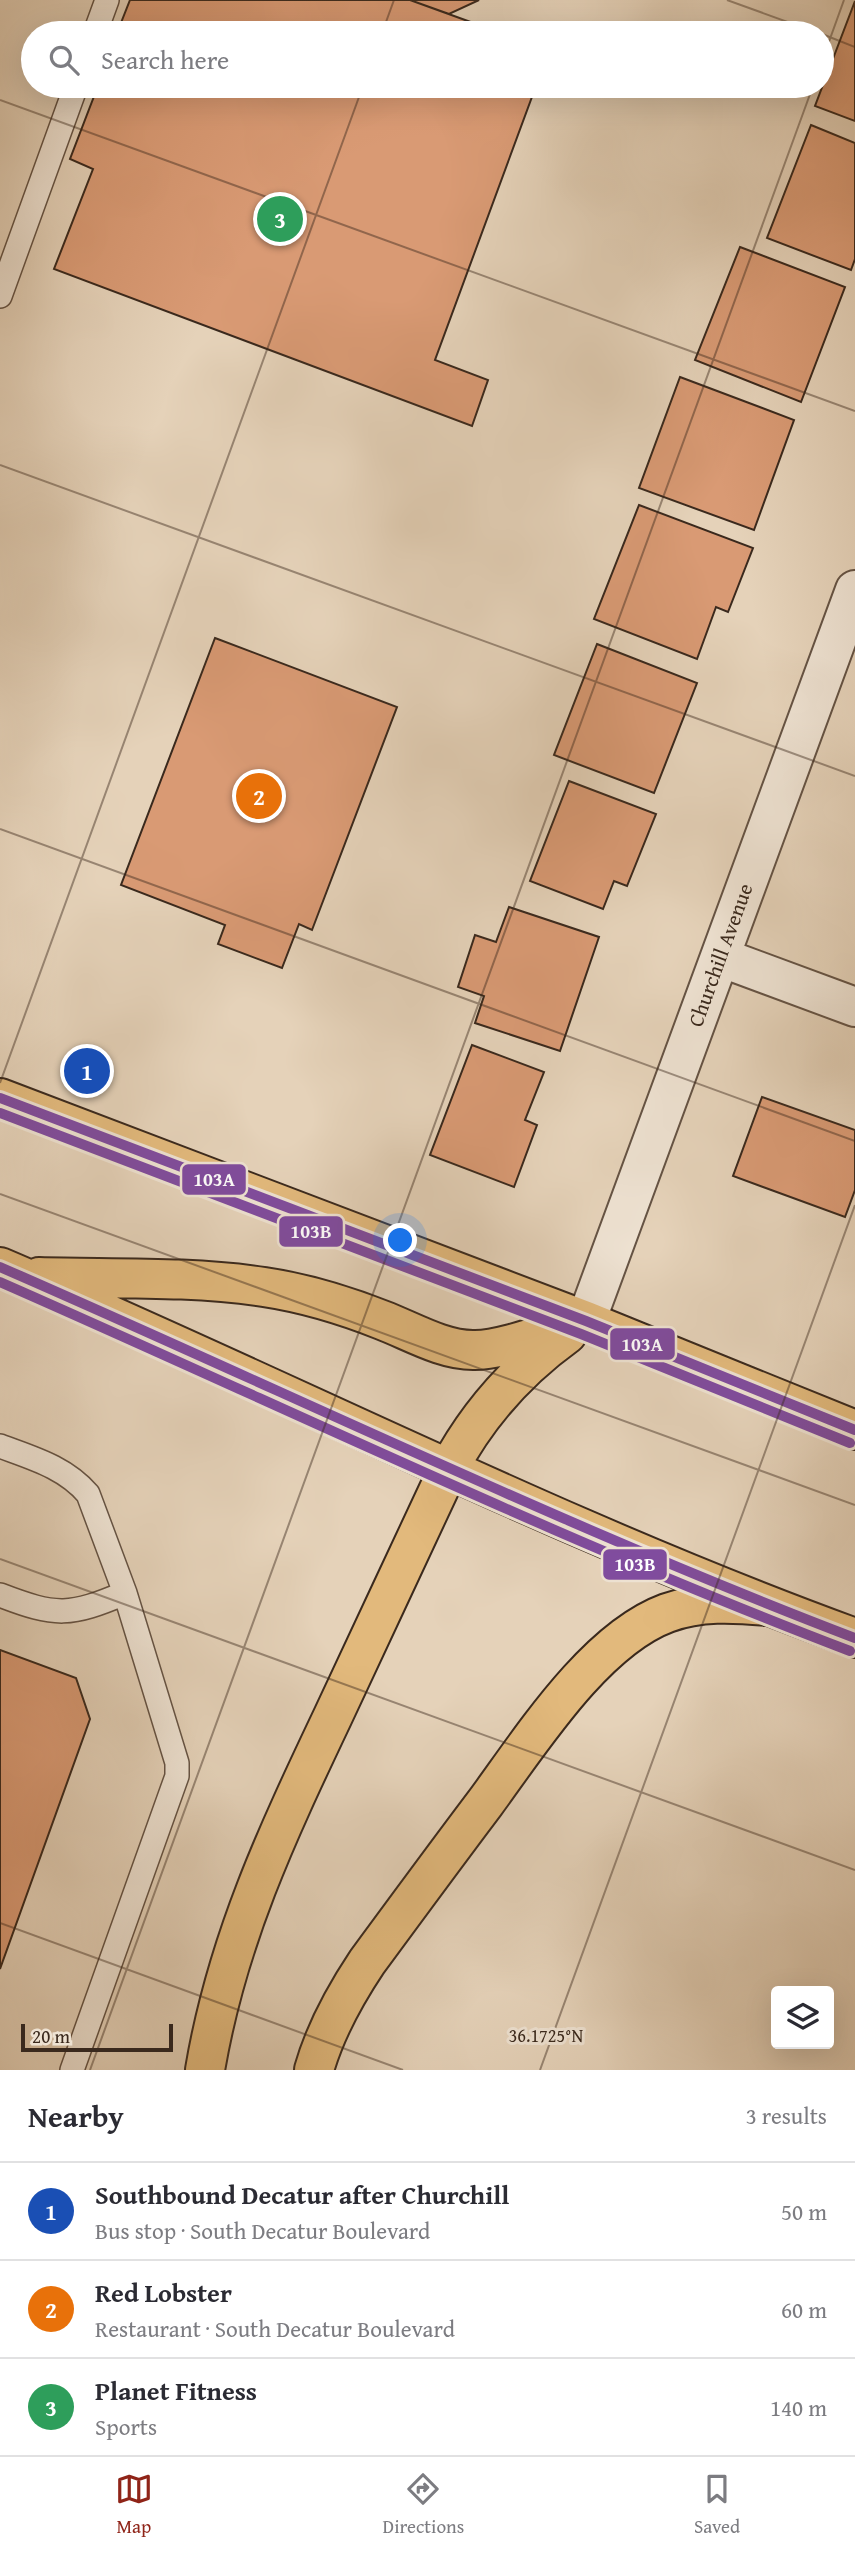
<!DOCTYPE html>
<meta charset="utf-8">
<style>
body{margin:0;font-family:"Gentium Book Plus",serif;background:#f2f2f3;color:#2b2b33}
.controls{position:absolute;right:21px;bottom:21px;display:grid;overflow:hidden;border-radius:7px;box-shadow:0 7px 28px #0002}
.controls button{width:63px;height:63px;display:grid;place-items:center;padding:0;border:0;border-bottom:2px solid #e1e1e2;background:#fff;color:#2b2b33;font:35px sans-serif}
.scale{position:absolute;left:21px;bottom:18px;width:152px;box-sizing:border-box;padding-left:7px;border:4px solid #3a291d;border-top:0;font-size:19px;line-height:24px;white-space:nowrap;color:#3a291d;-webkit-text-stroke:5px #eee2d2;paint-order:stroke}
.you{position:absolute;left:401px;top:1241px;width:24px;height:24px;margin:-18px;border:5px solid #fff;border-radius:50%;background:#1a73e8;box-shadow:0 0 0 10px #1a73e833}
.badge{display:grid;place-items:center;width:46px;height:46px;border-radius:50%;background:#8f2418;color:#fff;font-size:23px;font-weight:700}
.pin{position:absolute;translate:-50% -50%;border:4px solid #fff;box-shadow:0 2px 7px #0006}
.list{margin:0;padding:0;list-style:none}
h2{display:flex;justify-content:space-between;align-items:center;height:91px;margin:0;padding:0 28px;font-size:30px}
h2 small{font-size:23px;font-weight:400;color:#7c7c81}
.list li{display:grid;grid-template-columns:46px 1fr auto;gap:21px;align-items:center;box-sizing:border-box;height:98px;padding:0 28px;border-top:2px solid #e1e1e2}
.list b{display:block;font-size:26px;white-space:nowrap}
.list p{margin:0;font-size:23px;white-space:nowrap;color:#7c7c81}
.list em{font-size:23px;font-style:normal;color:#7c7c81}
.icon{flex:none;width:38px;height:38px;fill:none;stroke:currentColor;stroke-width:2;stroke-linecap:round;stroke-linejoin:round}
.map{position:relative;flex:none;width:855px;height:2070px;overflow:hidden}
.search{position:absolute;background:#fff;box-shadow:0 7px 28px #0002;left:21px;right:21px;top:21px;height:77px;display:flex;align-items:center;gap:18px;box-sizing:border-box;padding:0 24px;border-radius:38px;color:#7c7c81;font-size:26px}
.sheet{height:385px;background:#fff}
nav{display:flex;justify-content:space-around;align-items:center;box-sizing:border-box;height:98px;border-top:2px solid #e1e1e2;background:#fff;font-size:19px;color:#7c7c81}
nav a{display:grid;justify-items:center;gap:4px}
nav .on{color:#8f2418}
.map>svg:first-child{display:block}
</style>
<div class="map">
<svg width="855" height="2070" viewBox="0 0 855 2070">
<rect width="100%" height="100%" fill="#e5d2b9"/>
<filter id="stains"><feTurbulence type="fractalNoise" baseFrequency=".00286" numOctaves="4"/><feColorMatrix values="0 0 0 0 .2 0 0 0 0 .09 0 0 0 0 .02 0 0 0 .5 -.17"/></filter>
<radialGradient id="worn" r=".72"><stop offset=".6" stop-color="#630" stop-opacity="0"/><stop offset="1" stop-color="#630" stop-opacity=".3"/></radialGradient>
<!-- building -->
<path fill="#d99a74" stroke="#3a291d" stroke-width="2" d="M130 0H410L501 33H117Z
M410 0H479L449 14Z
M855 1V121L815 106Z
M98 86H536L435 360 488 380 472 426 54 269 93 169 70 159Z
M811 125 855 143V259L851 270 767 238Z
M740 247 845 287 801 402 695 360Z
M680 377 794 420 754 530 639 488Z
M639 505 753 548 728 612 716 607 697 659 594 619Z
M215 638 397 707 312 930 299 924 282 968 218 944 225 925 121 885Z
M597 644 697 683 654 793 554 755Z
M569 781 656 814 627 886 614 881 603 909 530 881Z
M509 907 599 937 560 1051 475 1023 484 996 458 987 475 935 496 942Z
M472 1045 544 1072 525 1120 537 1125 514 1187 430 1155Z
M762 1097 855 1130V1190L845 1217 733 1176Z
M0 1650 76 1678 90 1719 0 1969Z"/>
<g fill="none" stroke-linecap="round" stroke-linejoin="round">
<defs>
<path id="service" d="M95 33 107 0
M0 296 76 86
M0 1446C32 1458 65 1467 88 1494L125 1593 177 1763V1776L72 2070
M0 1595C57 1617 70 1616 125 1593"/>
<path id="minor" d="M720 957 855 1007
M586 1321 855 590"/>
<path id="primary" d="M0 1098 586 1321 855 1430
M0 1267C286 1389 563 1532 855 1638
M39 1277C113 1279 191 1276 264 1287 304 1293 344 1305 382 1320 411 1331 442 1350 473 1350 502 1351 556 1329 586 1321
M448 1470C477 1415 517 1370 567 1334"/>
<path id="motorway" d="M205 2070C227 1940 277 1834 333 1716 371 1634 410 1552 448 1470
M314 2070C325 2031 345 1995 367 1962 406 1909 445 1856 485 1803 530 1742 594 1640 667 1613 700 1601 733 1603 767 1606"/>
</defs>
<!-- service casing -->
<use href="#service" stroke="#655344" stroke-width="26"/>
<!-- minor casing -->
<use href="#minor" stroke="#655344" stroke-width="42"/>
<!-- primary casing -->
<use href="#primary" stroke="#3a291d" stroke-width="42"/>
<!-- motorway casing -->
<use href="#motorway" stroke="#3a291d" stroke-width="42"/>
<!-- service -->
<use href="#service" stroke="#eee2d2" stroke-width="23"/>
<!-- minor -->
<use href="#minor" stroke="#eee2d2" stroke-width="38"/>
<!-- primary -->
<use href="#primary" stroke="#e2b97c" stroke-width="38"/>
<!-- motorway -->
<use href="#motorway" stroke="#e2b97c" stroke-width="38"/>
<defs>
<path id="bus-1" d="M0 1098 586 1321 855 1430
M0 1267C285 1391 564 1527 855 1638"/>
<path id="bus-2" d="M0 1113 581 1334 850 1443
M0 1282C283 1406 561 1541 850 1651"/>
</defs>
<!-- bus-1 casing -->
<use href="#bus-1" stroke="#eee2d2" stroke-width="16"/>
<!-- bus-2 casing -->
<use href="#bus-2" stroke="#eee2d2" stroke-width="16"/>
<!-- bus-1 -->
<use href="#bus-1" stroke="#804c9e" stroke-width="10"/>
<!-- bus-2 -->
<use href="#bus-2" stroke="#804c9e" stroke-width="10"/>
</g>
<!-- ticks -->
<path fill="none" stroke="#3a291d" stroke-width="2" stroke-opacity="0.45" d="M727 0 818 33M382 33 394 0M822 34 855 47M822 61 844 0M0 100 855 411M0 465 855 776M0 829 855 1141M0 1083 363 86M0 1194 855 1505M0 1559 855 1870M0 1923 403 2070M90 2070 813 86M540 2070 855 1205"/>
<g text-anchor="middle" dominant-baseline="central" stroke-width="6" stroke-linejoin="round" paint-order="stroke">
<!-- street labels -->
<g font-size="21" fill="#3a291d" stroke="#eee2d2">
<text transform="translate(720 955) rotate(-70)">Churchill Avenue</text>
</g>
</g>
<g font-size="18" text-anchor="middle" fill="#3a291d" stroke="#eee2d2" stroke-width="6" stroke-linejoin="round" paint-order="stroke">
<text x="546" y="2042">36.1725°N</text>
</g>
<g stroke="#eee2d2" stroke-width="2.5">
<rect x="181" y="1163" width="66" height="33" rx="7" fill="#804c9e"/>
<rect x="278" y="1215" width="66" height="33" rx="7" fill="#804c9e"/>
<rect x="609" y="1327" width="67" height="34" rx="7" fill="#804c9e"/>
<rect x="602" y="1548" width="66" height="33" rx="7" fill="#804c9e"/>
</g>
<g font-size="19" text-anchor="middle" font-weight="bold" fill="#fff">
<text x="214" y="1186">103A</text>
<text x="311" y="1238">103B</text>
<text x="642" y="1351">103A</text>
<text x="635" y="1571">103B</text>
</g>
<rect width="100%" height="100%" filter="url(#stains)"/>
<rect width="100%" height="100%" fill="url(#worn)"/>
</svg>
<div class="controls">
<button><svg class="icon" aria-label="layers" viewBox="0 0 24 24"><path d="M12 4l9 5-9 5-9-5zM3 14l9 5 9-5"/></svg></button>
</div>
<div class="scale">20 m</div>
<div class="you"></div>
<div class="pin badge" style="left:87px;top:1071px;background:#1a4fb4">1</div>
<div class="pin badge" style="left:259px;top:796px;background:#e8710a">2</div>
<div class="pin badge" style="left:280px;top:219px;background:#2e9e5b">3</div>
<div class="search"><svg class="icon" aria-label="search" viewBox="0 0 24 24"><circle cx="10" cy="10" r="6"/><path d="M15 15l6 6"/></svg>Search here</div>
</div>
<section class="sheet">
<h2>Nearby<small>3 results</small></h2>
<ul class="list">
<li><span class="badge" style="background:#1a4fb4">1</span><div><b>Southbound Decatur after Churchill</b><p>Bus stop · South Decatur Boulevard</p></div><em>50 m</em></li>
<li><span class="badge" style="background:#e8710a">2</span><div><b>Red Lobster</b><p>Restaurant · South Decatur Boulevard</p></div><em>60 m</em></li>
<li><span class="badge" style="background:#2e9e5b">3</span><div><b>Planet Fitness</b><p>Sports</p></div><em>140 m</em></li>
</ul>
</section>
<nav>
<a class="on"><svg class="icon" aria-label="map" viewBox="0 0 24 24"><path d="M3 6l6-2 6 2 6-2v14l-6 2-6-2-6 2zM9 4v14M15 6v14"/></svg>Map</a>
<a><svg class="icon" aria-label="directions" viewBox="0 0 24 24"><path d="M12 3l9 9-9 9-9-9zM9 14v-3h6M13 9l2 2-2 2"/></svg>Directions</a>
<a><svg class="icon" aria-label="saved" viewBox="0 0 24 24"><path d="M7 4h10v16l-5-4-5 4z"/></svg>Saved</a>
</nav>
